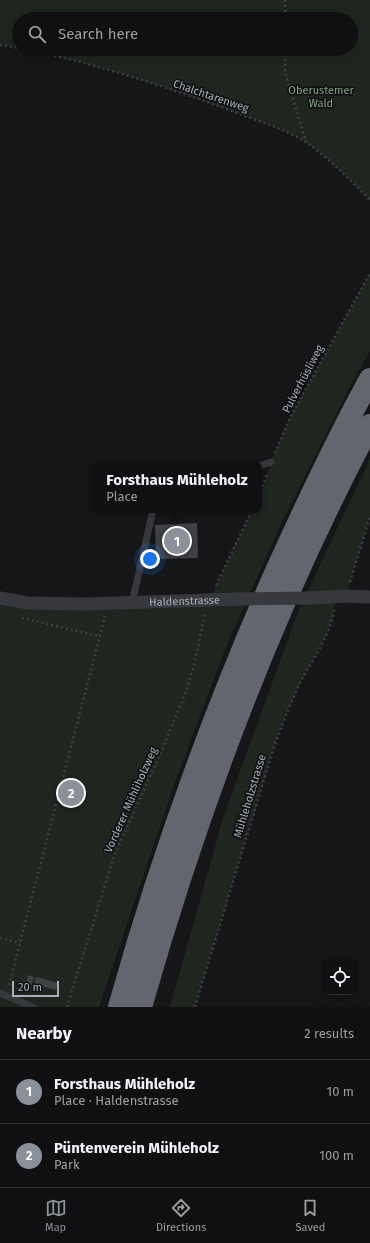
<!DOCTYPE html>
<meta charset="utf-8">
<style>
body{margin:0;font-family:"Fira Sans",sans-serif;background:#19191b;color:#f1f3f6}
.controls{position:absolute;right:12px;bottom:12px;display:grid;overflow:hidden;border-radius:8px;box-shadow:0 4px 16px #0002}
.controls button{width:36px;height:36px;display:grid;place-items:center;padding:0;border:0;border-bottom:1px solid #303032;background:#101012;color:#f1f3f6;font:20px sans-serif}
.scale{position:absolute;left:12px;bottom:10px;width:47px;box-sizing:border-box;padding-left:4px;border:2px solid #a8adb8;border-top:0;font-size:11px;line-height:14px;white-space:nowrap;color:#a8adb8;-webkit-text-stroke:3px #111113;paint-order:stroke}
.you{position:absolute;left:150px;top:559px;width:14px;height:14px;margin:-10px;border:3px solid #fff;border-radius:50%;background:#1a73e8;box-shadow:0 0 0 6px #1a73e833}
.badge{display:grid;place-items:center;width:26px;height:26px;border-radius:50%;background:#8c9099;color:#fff;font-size:13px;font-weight:700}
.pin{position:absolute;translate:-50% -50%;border:2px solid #fff;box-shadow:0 1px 4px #0006}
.popup{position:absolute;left:92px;top:461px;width:170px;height:52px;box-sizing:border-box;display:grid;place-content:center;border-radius:8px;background:#101012;filter:drop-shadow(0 1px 3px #0005);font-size:13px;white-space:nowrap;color:#9c9d9f}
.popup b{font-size:15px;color:#f1f3f6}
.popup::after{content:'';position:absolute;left:50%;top:100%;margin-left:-8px;border:8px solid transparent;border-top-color:#101012}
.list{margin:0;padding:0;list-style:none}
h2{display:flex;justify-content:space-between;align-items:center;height:52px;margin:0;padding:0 16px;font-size:17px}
h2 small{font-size:13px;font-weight:400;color:#9c9d9f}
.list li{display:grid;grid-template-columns:26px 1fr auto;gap:12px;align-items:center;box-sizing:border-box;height:64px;padding:0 16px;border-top:1px solid #303032}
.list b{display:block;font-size:15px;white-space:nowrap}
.list p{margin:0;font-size:13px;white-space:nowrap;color:#9c9d9f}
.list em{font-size:13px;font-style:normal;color:#9c9d9f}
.icon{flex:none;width:22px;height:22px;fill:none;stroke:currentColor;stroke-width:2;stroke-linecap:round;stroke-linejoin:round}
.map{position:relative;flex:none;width:370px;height:1007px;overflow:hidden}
.search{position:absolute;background:#101012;box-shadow:0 4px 16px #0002;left:12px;right:12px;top:12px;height:44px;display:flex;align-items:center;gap:10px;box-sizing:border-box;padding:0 14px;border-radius:22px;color:#9c9d9f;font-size:15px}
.sheet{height:180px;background:#101012}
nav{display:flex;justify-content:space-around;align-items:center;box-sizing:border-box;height:56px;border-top:1px solid #303032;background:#101012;font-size:11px;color:#9c9d9f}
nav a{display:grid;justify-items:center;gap:2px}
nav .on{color:#8c9099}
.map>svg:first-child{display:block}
</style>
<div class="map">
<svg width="370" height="1007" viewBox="0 0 370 1007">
<rect width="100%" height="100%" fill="#161618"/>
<!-- green -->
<path fill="#1e261f" d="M0 0H370V200C350 180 330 159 307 143 288 130 258 121 237 113 168 87 97 64 25 49H351V19H19V48L0 45Z
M370 273V351L353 381 282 522 226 647 174 785 99 1007H0V598L209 601 252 510H259V496L263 488 272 459 291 416Z
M370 459V517L346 596 336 597 331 624 326 636 300 684 285 716 274 747 195 1007H170L223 818 298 612Z"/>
<!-- building -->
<path fill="#404145" d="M197 523 198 558 156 559 155 525Z
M28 975 34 977 32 985 26 983Z
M36 977 58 983 56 990 34 984Z"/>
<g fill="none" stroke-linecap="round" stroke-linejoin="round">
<!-- path -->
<path stroke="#3d3f44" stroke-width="2.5" stroke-dasharray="2 3" stroke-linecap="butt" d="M285 0V19
M0 45 19 48
M25 49C97 64 168 87 237 113 258 121 288 130 307 143 330 159 350 180 370 200
M285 49V72L306 142
M275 453 291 416 370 273
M259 496 267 474
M350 582 370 517
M216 585 252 510
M22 618 99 636
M0 938 20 943
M9 985 105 616
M67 1007 114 856 159 757 185 694 193 669 205 614
M195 1007 274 747C282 725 290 704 300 683 312 660 330 637 334 610"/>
<!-- lane -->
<path stroke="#37383d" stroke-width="7" d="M259 466 271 462
M132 603 153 510
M0 993 33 1007"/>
<!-- street -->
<g stroke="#37383d" stroke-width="13">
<path id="s1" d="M0 598 28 603 86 604 239 599"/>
<path d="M312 598 346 596 370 597"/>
</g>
<!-- highway -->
<path stroke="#63666e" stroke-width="22" d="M119 1007C161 857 214 711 277 569 306 505 336 441 370 379
M141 1007C198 807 272 609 370 425"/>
<!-- street-bridge -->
<path stroke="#37383d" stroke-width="13" d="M239 599 312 598"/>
</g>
<g text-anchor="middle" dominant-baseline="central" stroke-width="3.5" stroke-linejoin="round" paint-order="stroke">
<!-- park labels -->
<g font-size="11" fill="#7fa381" stroke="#111113">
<text x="321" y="90">Oberustemer<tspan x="321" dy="13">Wald</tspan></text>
</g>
<!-- street labels -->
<g font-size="11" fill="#a8adb8" stroke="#111113">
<text transform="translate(211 96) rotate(19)">Chalchtarenweg</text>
<text transform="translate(303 379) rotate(-62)">Pulverhüsliweg</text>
<text stroke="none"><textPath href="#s1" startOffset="185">Haldenstrasse</textPath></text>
<text transform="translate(250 796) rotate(-73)">Mühleholzstrasse</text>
<text transform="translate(131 800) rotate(-66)">Vorderer Mühliholzweg</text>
</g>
</g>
</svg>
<div class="controls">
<button><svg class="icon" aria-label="locate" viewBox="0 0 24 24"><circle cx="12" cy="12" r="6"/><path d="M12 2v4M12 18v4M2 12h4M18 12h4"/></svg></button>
</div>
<div class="scale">20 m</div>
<div class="you"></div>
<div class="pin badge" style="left:177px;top:541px">1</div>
<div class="popup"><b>Forsthaus Mühleholz</b>Place</div>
<div class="pin badge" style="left:71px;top:793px">2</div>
<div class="search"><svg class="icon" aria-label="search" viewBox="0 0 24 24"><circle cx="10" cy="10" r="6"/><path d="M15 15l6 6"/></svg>Search here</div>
</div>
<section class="sheet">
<h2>Nearby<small>2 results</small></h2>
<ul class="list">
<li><span class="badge">1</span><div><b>Forsthaus Mühleholz</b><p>Place · Haldenstrasse</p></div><em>10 m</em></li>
<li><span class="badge">2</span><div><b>Püntenverein Mühleholz</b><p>Park</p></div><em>100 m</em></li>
</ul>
</section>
<nav>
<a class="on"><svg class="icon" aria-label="map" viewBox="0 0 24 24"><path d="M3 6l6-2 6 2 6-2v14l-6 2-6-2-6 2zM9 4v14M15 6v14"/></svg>Map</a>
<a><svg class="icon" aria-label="directions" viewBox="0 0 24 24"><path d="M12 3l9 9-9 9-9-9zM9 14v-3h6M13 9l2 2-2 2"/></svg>Directions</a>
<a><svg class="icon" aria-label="saved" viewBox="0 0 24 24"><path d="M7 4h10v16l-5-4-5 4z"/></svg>Saved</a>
</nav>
